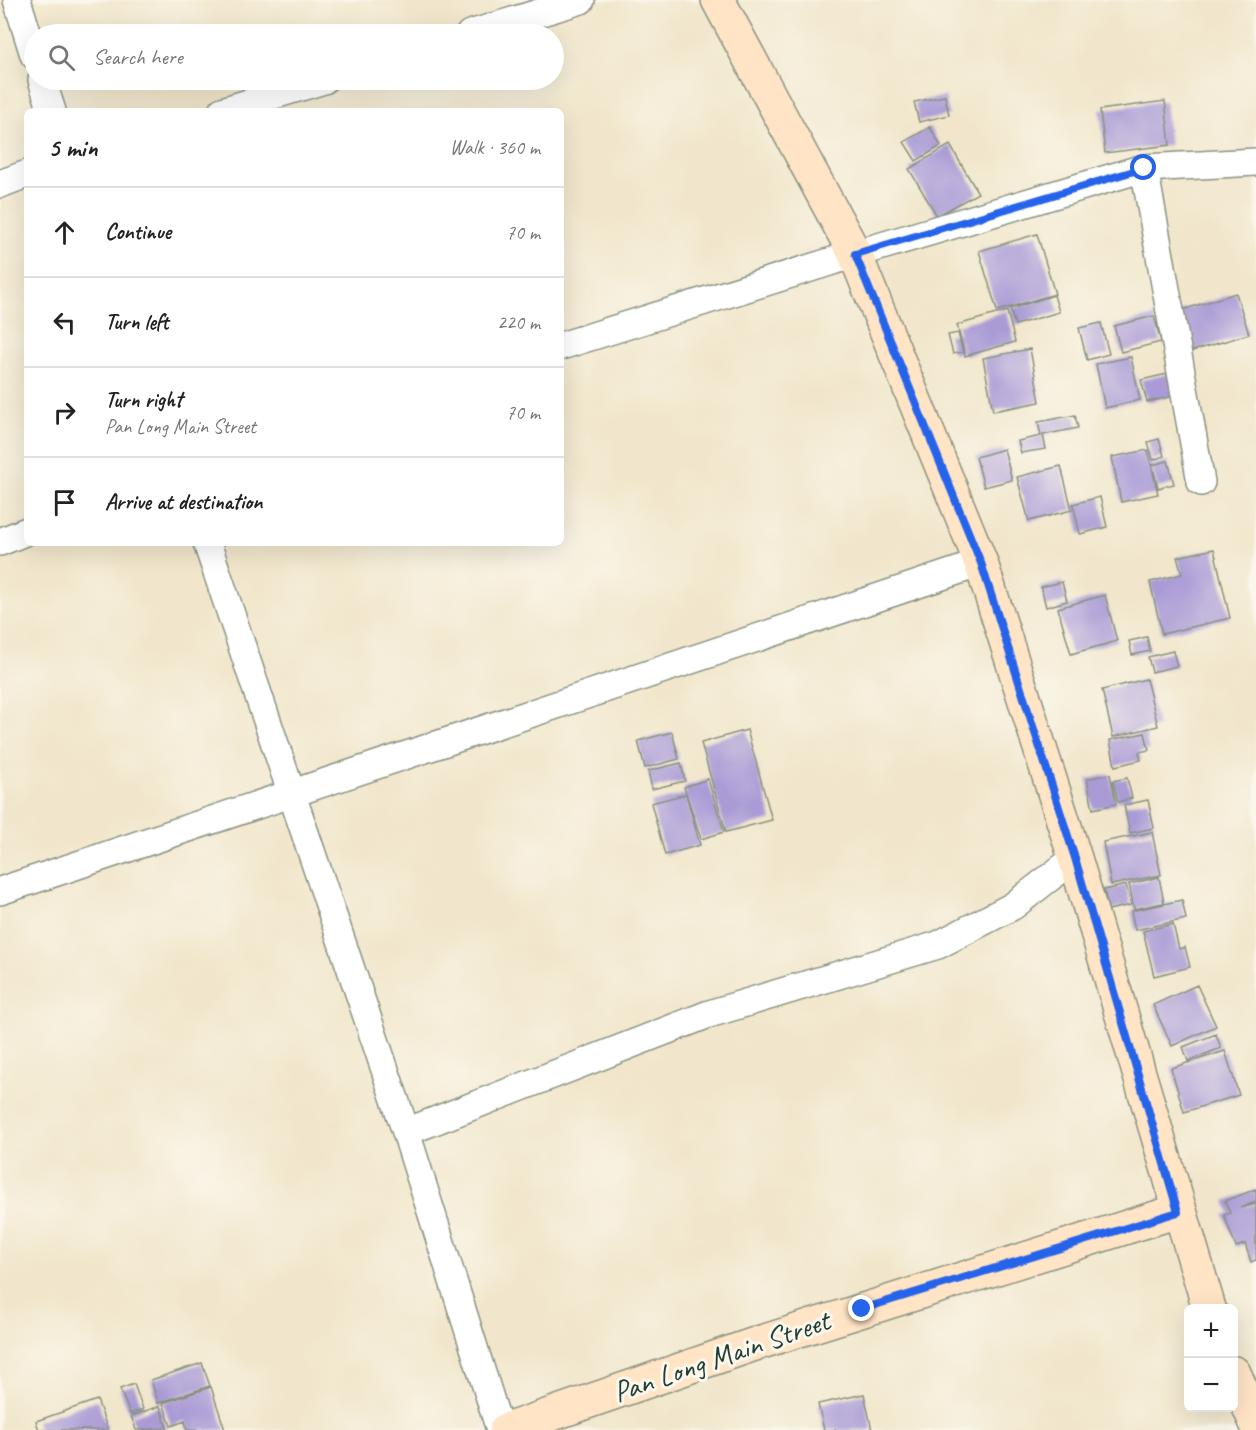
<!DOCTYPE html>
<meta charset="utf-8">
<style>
body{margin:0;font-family:Caveat,sans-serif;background:#f2f2f2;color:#222}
.controls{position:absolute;right:18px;bottom:18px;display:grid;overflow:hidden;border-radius:9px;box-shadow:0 6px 24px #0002}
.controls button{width:54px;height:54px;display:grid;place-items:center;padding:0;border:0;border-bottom:2px solid #e0e0e0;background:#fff;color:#222;font:30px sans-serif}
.stop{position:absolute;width:18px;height:18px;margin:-14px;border:4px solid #2563eb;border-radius:50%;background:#fff}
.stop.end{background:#2563eb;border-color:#fff;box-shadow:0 2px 6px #0008}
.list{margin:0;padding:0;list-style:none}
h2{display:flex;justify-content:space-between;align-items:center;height:78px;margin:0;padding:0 24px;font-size:26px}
h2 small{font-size:20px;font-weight:400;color:#767676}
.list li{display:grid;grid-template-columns:39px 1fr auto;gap:18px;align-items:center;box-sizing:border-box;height:90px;padding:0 24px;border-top:2px solid #e0e0e0}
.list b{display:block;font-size:22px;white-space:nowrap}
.list p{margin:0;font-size:20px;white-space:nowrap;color:#767676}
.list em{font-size:20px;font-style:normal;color:#767676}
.icon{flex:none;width:33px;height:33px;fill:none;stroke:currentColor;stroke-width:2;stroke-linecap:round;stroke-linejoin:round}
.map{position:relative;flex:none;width:1256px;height:1430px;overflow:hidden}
.search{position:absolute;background:#fff;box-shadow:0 6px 24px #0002;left:24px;top:24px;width:540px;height:66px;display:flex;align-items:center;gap:15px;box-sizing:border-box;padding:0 21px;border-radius:33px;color:#767676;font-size:22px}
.panel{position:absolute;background:#fff;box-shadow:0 6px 24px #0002;left:24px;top:108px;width:540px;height:438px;border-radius:9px}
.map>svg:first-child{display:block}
</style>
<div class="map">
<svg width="1256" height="1430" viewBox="0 0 1256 1430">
<rect width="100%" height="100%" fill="#fbf7ec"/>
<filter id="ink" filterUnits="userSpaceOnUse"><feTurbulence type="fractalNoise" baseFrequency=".0167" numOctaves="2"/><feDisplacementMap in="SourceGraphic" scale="12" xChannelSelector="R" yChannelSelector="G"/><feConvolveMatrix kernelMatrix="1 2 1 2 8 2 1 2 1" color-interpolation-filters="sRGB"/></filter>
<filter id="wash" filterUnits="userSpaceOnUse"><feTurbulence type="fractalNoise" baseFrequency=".008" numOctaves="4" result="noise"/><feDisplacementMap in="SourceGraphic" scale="24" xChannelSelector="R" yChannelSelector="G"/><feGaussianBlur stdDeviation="1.35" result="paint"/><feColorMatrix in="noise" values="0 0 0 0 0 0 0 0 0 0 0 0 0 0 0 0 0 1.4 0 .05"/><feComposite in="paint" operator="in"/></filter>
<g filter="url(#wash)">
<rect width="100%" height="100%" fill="#f1e6cb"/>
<g id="blocks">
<!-- building -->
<path fill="#aa9bd6" d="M945 96 949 115 919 122 914 102Z
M1165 101 1170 145 1105 153 1100 110Z
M930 127 941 146 916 161 904 142Z
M950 145 978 193 937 216 909 169Z
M1037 234 1055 294 997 311 979 251Z
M1236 293 1249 334 1192 351 1179 311Z
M1054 295 1059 312 1015 325 1010 309Z
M1007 311 1015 342 965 356 957 325Z
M1154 316 1161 342 1121 352 1114 326Z
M1101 323 1109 354 1087 360 1079 328Z
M958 333 963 352 953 354 948 335Z
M1030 349 1040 402 993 411 983 358Z
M1131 357 1140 400 1105 408 1096 364Z
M1176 372 1182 394 1147 402 1141 380Z
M1075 415 1078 428 1043 435 1046 449 1021 453 1018 441 1041 436 1038 422Z
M1159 439 1164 456 1153 460 1148 442Z
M1004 449 1012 480 984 487 976 457Z
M1148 450 1158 494 1121 502 1112 457Z
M1168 461 1174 484 1158 488 1152 465Z
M1061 466 1072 510 1029 521 1017 477Z
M1100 497 1107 527 1080 534 1073 504Z
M1214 549 1230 618 1162 634 1150 582 1182 574 1177 557Z
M1062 582 1067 601 1046 607 1041 587Z
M1105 595 1117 641 1071 654 1058 608Z
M1147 637 1150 651 1132 655 1129 641Z
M1173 651 1177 666 1152 672 1148 657Z
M1146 679 1158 726 1113 737 1102 690Z
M747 730 772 820 726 832 701 743Z
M672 732 679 759 645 768 638 741Z
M1145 733 1149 750 1139 752 1141 760 1115 766 1110 740Z
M681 763 685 781 652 789 648 771Z
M1110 774 1116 804 1093 809 1087 779Z
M1127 778 1132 798 1118 802 1113 781Z
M708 779 724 832 701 839 684 787Z
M686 794 700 845 665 855 651 803Z
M1148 800 1154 828 1130 833 1124 805Z
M1152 832 1161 875 1111 885 1103 842Z
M1159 877 1164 903 1134 909 1129 884Z
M1126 885 1131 905 1108 910 1104 890Z
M1182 900 1186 919 1135 930 1131 911Z
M1173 924 1179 949 1185 947 1190 967 1154 976 1143 931Z
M1197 985 1216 1026 1172 1046 1153 1005Z
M1216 1034 1221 1048 1188 1061 1183 1047Z
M1225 1051 1239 1095 1184 1112 1171 1068Z
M1256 1189V1202L1240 1208 1256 1204V1260L1251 1262 1245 1244 1236 1247 1224 1215 1230 1213 1225 1201Z
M202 1363 210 1386 158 1403 151 1380Z
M134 1384 143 1409 130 1414 120 1389Z
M211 1387 225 1430H187L185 1421 171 1426 163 1403Z
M864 1394 872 1430H824L818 1404Z
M97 1400 108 1430H39L36 1421Z
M160 1406 167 1428 136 1430 131 1416Z"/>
</g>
</g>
<g filter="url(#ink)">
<use href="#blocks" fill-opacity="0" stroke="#889280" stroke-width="1.5"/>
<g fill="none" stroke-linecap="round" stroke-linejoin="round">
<defs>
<path id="street" d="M17 0 34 55
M470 34 581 0
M42 80 52 111
M222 111 324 80
M1144 168 1201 482
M0 184 27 174
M561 346 855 254 1144 168 1256 162
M0 542 27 531
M207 543 406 1132 500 1430
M0 891 981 563
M406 1132 709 1014 938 945 1013 906 1075 858"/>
<path id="secondary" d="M718 0 855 254 981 563 1075 858 1209 1308
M1234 1373 1256 1423
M506 1430 755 1344 1178 1211"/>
</defs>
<!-- street casing -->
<use href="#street" stroke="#889280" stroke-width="30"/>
<!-- secondary casing -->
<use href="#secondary" stroke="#889280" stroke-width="36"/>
<!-- street -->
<use href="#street" stroke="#fff" stroke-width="27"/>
<!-- secondary -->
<use href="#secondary" stroke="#ffe4c6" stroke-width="33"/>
</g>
</g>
<g fill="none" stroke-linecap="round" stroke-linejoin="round" filter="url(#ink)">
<!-- route -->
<path stroke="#2563eb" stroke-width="8" d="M862 1309 1178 1212 1075 858 981 563 855 254 1144 168"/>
</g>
<g text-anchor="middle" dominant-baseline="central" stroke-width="6" stroke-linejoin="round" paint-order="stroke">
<!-- street labels -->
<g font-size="30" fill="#1f3d34" stroke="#fbf7ec">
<text transform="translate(721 1356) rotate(-19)">Pan Long Main Street</text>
</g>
</g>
</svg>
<div class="controls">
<button>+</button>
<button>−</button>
</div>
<div class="stop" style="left:1144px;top:168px"></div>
<div class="stop end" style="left:862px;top:1309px"></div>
<div class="search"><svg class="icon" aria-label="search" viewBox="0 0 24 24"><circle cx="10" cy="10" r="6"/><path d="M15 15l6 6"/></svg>Search here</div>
<section class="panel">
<h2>5 min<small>Walk · 360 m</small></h2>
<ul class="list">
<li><svg class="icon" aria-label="ahead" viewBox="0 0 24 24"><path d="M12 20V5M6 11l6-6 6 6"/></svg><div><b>Continue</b></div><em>70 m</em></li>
<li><svg class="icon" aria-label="left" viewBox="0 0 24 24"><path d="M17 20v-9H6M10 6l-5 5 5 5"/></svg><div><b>Turn left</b></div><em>220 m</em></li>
<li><svg class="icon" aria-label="right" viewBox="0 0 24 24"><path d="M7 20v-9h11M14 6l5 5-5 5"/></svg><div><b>Turn right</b><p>Pan Long Main Street</p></div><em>70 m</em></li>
<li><svg class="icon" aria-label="arrive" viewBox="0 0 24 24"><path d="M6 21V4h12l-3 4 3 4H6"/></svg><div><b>Arrive at destination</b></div></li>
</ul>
</section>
</div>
